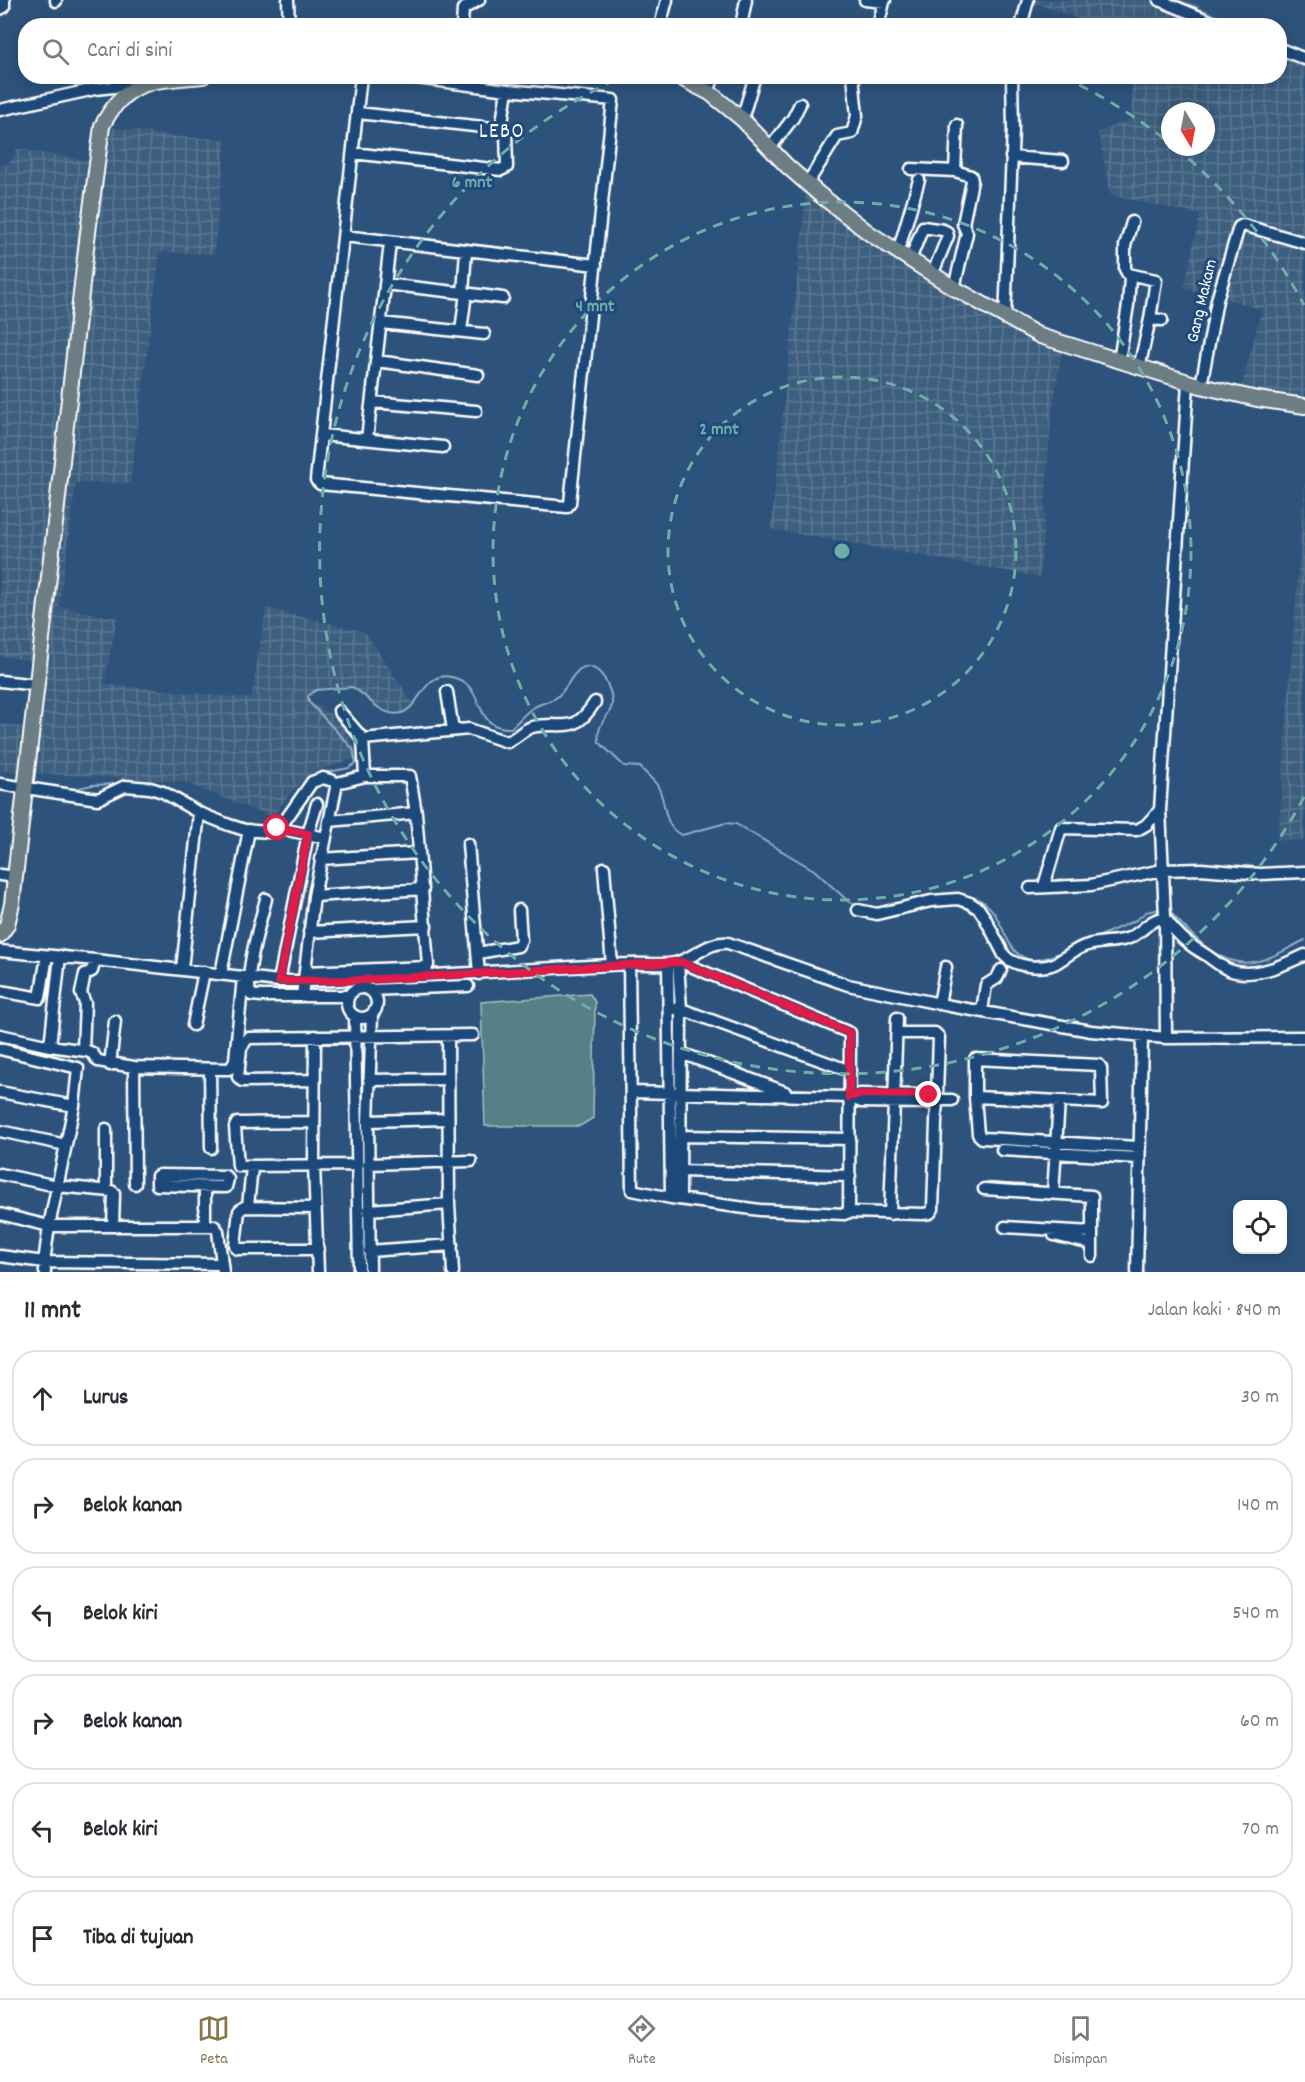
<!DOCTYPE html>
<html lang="id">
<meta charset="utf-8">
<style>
body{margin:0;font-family:Dekko,sans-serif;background:#f7f7f7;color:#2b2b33}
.controls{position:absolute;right:18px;bottom:18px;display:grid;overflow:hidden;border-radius:12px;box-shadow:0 3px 15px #0003}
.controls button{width:54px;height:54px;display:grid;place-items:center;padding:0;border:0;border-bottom:2px solid #e1e1e2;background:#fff;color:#2b2b33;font:30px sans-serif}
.compass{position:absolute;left:1161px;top:102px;width:54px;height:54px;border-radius:50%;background:#fff;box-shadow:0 3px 15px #0003;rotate:170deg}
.stop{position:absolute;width:18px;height:18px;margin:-14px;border:4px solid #e11d48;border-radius:50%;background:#fff}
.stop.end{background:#e11d48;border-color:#fff;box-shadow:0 2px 6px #0008}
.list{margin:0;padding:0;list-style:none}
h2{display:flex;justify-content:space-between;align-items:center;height:78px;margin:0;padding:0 24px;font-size:26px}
h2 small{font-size:20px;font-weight:400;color:#7c7c81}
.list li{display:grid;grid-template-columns:39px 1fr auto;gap:18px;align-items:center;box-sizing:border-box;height:96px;margin:0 12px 12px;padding:0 12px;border:2px solid #e1e1e2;border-radius:24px}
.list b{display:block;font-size:22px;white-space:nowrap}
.list em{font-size:20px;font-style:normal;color:#7c7c81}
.icon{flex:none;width:33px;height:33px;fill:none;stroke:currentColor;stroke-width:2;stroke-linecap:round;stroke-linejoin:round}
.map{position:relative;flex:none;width:1305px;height:1272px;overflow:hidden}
.search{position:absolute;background:#fff;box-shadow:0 3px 15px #0003;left:18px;right:18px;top:18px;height:66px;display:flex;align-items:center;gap:15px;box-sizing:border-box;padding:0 21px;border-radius:24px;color:#7c7c81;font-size:22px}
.sheet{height:726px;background:#fff}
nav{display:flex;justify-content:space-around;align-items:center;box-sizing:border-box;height:84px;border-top:2px solid #e1e1e2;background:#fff;font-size:16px;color:#7c7c81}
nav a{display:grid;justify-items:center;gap:3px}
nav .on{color:#8a764a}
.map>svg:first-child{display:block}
</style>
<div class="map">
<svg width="1305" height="1272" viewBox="0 0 1305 1272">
<defs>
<pattern id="industrial-grid" width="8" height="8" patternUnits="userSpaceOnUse" patternTransform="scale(1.5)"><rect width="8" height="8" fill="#3e5e7f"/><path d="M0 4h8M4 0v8" fill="none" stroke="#5b7692"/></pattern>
</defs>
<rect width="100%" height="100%" fill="#2d537c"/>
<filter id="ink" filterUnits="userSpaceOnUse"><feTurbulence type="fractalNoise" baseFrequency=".0167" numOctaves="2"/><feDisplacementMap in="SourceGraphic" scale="12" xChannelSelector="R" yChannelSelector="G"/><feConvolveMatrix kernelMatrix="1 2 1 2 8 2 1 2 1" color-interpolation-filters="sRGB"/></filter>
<g filter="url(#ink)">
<!-- industrial -->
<path fill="url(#industrial-grid)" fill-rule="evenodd" d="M1028 0H1185L1243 25H1094Z
M1280 42 1305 53V398L1241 388 1262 309 1184 288 1200 215 1111 195 1098 132 1132 119 1131 77 1280 76ZM1170 111H1206V147H1170Z
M102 126 180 137 226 139 214 254 160 252 130 483H76L59 607 117 618 104 684 251 699 266 608 365 632 414 705 410 710 402 713H391L375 707 352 687H331L312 692 308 696 309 702 341 720 359 757 314 772 292 791 272 817 184 782 0 771V724L24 727 35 661 0 656V165L9 164 17 149 97 162Z
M807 184 931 284 1063 346 1051 417 1040 577 771 529Z
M1305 479V836L1303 841 1278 840Z"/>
<!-- garden -->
<path fill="#577f86" stroke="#abbfc2" stroke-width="1.5" d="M590 994 595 1002 593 1118 580 1126H485L481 1002Z"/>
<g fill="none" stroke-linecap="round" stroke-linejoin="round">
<!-- stream -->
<path stroke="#8eafc6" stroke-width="2" d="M311 779 313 775 349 768 356 763 353 749 309 702 308 696 316 690 352 687C366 694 374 709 390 713 423 721 418 663 458 679 486 690 473 730 511 728 518 722 524 714 531 709 539 703 549 703 557 697 570 688 576 655 598 671 605 677 611 690 612 700 614 716 595 720 599 742L624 766 640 767C645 773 653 779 657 785 667 800 662 828 682 835L726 823 736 824 814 870 849 902 864 906
M70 790 92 785 118 784
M940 895 953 894
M961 895C1009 898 997 951 1028 959 1040 963 1057 953 1068 949
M870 907 882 908
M1169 911C1192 935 1221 971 1258 961 1274 958 1290 947 1305 940
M1093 939 1136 920 1146 912 1161 909"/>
<defs>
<path id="minor" d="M288 0 289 26
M865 0 884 2 885 0
M1159 0 1222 26
M56 1V0
M0 9 4 7V0
M462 26 463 9 479 0
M660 26 667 0
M741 26 746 0
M878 26 884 2
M1021 26 1028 0
M1280 49 1305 59
M361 76 316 480 320 484 567 507 570 503 613 100 507 90 402 76
M708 92 714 76
M0 110 95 89 141 84
M358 113 501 129
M742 119 755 76
M501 129 507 90
M770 148 793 118 800 104
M353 153 501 170 507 167 506 131 501 129
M1011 157 1063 161
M911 169 955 171
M807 184 837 136 852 133 857 116 853 76
M344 236 596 265
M898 252 919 180
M910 260 923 227 943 230 947 232 948 236 932 275
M1128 274 1156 280 1150 319
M385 284 463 293 466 251
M954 288 967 233 963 224 972 181 971 176 955 171 957 125
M463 293 503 298
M1005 317 1013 129 1012 76
M381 323 484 334
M461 331 466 293
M377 361 478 375
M1119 361 1128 305 1130 278 1125 269V246L1132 222
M1139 368 1150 319 1162 320
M1201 386 1217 300 1239 227 1243 225 1305 243
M372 402 476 411
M322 435 443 447
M367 439 390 243
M0 681 37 685
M447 692 453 730
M339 711 363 739
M365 776 363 739 469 729 507 742C517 738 522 730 532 727 564 720 573 737 595 702
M0 784 98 799 125 786 150 788 163 792 199 813 229 825 245 830 268 832 284 822 312 782 323 778 333 781
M329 821 416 813
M277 828 321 837
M468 844 479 974
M320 859 419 853
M604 868 612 965
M0 875 15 877
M1044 886 1061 828 1137 830 1146 825 1160 810
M1030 888 1091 885 1162 870 1201 869 1260 874 1305 872
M314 896 423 889
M266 899C261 919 243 978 251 995L262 996H349
M858 910 877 914 931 901 958 899 970 903 979 909 985 918 1004 955C1014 967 1042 970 1056 963 1067 957 1075 948 1088 945 1101 941 1117 943 1129 938 1142 933 1150 918 1165 918 1175 933 1190 946 1206 955 1213 960 1221 967 1229 970 1253 979 1284 965 1305 955
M309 932 426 926
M0 951 95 960 279 981H303C412 978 520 969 628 964 642 963 655 965 669 964 692 962 705 941 728 943L848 985 950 1006 1091 1031 1166 1038 1305 1037
M478 953 518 946 521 940 519 910
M678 963 681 1009 680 1199
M629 964 632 1190 671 1198 760 1210 844 1214 849 1212 850 1033 681 962
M668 964 671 1198
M182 969 199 813
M221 974 249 830
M279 981 308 834 317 804
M347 1003a15 15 0 1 1 30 0a15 15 0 1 1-30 0Z
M369 990 468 986
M0 991 40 998 47 956
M302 996 314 896 337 783 365 776H410L416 813 428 965 427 967 305 972
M939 1004 946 967
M675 1009H681L850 1071
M982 1011 986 985 997 978 1001 970
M355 1016 359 1272
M193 1025 204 972
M0 1035 50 1046 87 1051 92 1053 98 1061 134 1067
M315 1036 314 1164 318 1272
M448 1036 449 1204 453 1272
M1166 1038 1165 916 1160 810 1188 383
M50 1046 60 956
M0 1049 78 1068 74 1106 49 1226 44 1262 45 1272
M83 1050 85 1003 81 993 85 974 92 971 95 960
M681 1053 785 1092
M110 1065 115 1021
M210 1070 211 1148
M313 1080 242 1081 238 1077 241 1048 248 1038 473 1035
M369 1080 447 1079
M0 1092 74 1106
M632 1092 849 1097 860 1094 929 1095 936 1100H952
M849 1097 861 1102 928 1103 936 1100
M975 1097 1102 1103 1101 1068 1099 1065 975 1059V1097L978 1134 982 1138 1002 1139 1138 1147
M368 1121 447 1119
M314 1122 237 1123 235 1127 238 1166 358 1165
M0 1131 66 1145
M681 1136 850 1139
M1002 1150 1138 1158
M368 1164 471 1161
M680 1171 850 1176
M0 1174 57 1186 111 1191 114 1193 113 1226
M160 1175 225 1176 228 1179 226 1187 157 1185V1176Z
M135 1184 134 1067 229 1069 233 1065 235 1060 243 977
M205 1187V1225
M984 1189 1092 1196V1256
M106 1190V1129
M1053 1193 1059 1101
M248 1206 252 1167
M316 1208 244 1207 239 1211 235 1245 237 1249H318
M369 1210 449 1204
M849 1212 923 1214 930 1213 933 1209 939 1037 935 1033H897
M0 1214 49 1226H214L218 1231 223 1272
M890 1214 897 1018
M1005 1227 1092 1232
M1054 1235 1092 1244
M369 1251 452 1245
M0 1256 44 1262 222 1264
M370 1272 368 1121 372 1015
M1137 1272 1142 1037"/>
<path id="major" d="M677 76 710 93 742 119 787 166 819 194 869 233 954 288 1040 336 1201 386 1257 399 1305 406
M0 935 7 925 12 904 87 240 102 126C127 77 155 81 203 76"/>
</defs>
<!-- minor casing -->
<use href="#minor" stroke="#fff" stroke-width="15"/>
<!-- major casing -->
<use href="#major" stroke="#fff" stroke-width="18"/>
<!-- minor -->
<use href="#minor" stroke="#1f4a7a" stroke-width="10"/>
<!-- major -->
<use href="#major" stroke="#6d7d84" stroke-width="14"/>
</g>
</g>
<g fill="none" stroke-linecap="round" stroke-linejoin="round" filter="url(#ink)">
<!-- route -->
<path stroke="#e11d48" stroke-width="8" d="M277 828 308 834 279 981 363 980 681 962 850 1033 849 1097 860 1094 929 1095"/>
</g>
<!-- distance rings -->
<g fill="none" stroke="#6fada8" stroke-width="3" stroke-dasharray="10 8">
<circle cx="842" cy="551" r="174"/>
<circle cx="842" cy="551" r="349"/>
<path d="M1304 797A523 523 0 1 1 621 77M1063 77A523 523 0 0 1 1168 142M1175 147A523 523 0 0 1 1304 305"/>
</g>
<g text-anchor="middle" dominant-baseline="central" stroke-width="6" stroke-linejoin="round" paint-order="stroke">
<!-- street labels -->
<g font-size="18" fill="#fff" stroke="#1f4a7a">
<text transform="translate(1203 301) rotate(-77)">Gang Makam</text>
</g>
<!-- quarter labels -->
<g font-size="21" letter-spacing="1.5" fill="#fff" stroke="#1f4a7a">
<text x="502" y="133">LEBO</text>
</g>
</g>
<circle cx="842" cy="551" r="9" fill="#6fada8" stroke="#1f4a7a" stroke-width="3"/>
<g font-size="18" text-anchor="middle" font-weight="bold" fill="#6fada8" stroke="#1f4a7a" stroke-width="6" stroke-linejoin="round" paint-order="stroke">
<text x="472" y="187">6 mnt</text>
<text x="595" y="311">4 mnt</text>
<text x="719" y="434">2 mnt</text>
</g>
</svg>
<div class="controls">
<button><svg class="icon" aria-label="locate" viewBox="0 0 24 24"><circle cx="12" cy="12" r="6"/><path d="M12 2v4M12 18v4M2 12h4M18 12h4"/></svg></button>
</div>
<svg class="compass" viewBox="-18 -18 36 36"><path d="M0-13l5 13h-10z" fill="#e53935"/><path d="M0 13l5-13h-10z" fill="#7c7c81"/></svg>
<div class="stop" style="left:277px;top:828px"></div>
<div class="stop end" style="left:929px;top:1095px"></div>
<div class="search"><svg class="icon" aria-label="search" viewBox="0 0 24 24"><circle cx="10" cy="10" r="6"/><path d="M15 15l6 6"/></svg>Cari di sini</div>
</div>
<section class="sheet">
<h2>11 mnt<small>Jalan kaki · 840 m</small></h2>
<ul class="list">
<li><svg class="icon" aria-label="ahead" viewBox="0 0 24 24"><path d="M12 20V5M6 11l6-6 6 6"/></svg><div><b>Lurus</b></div><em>30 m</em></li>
<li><svg class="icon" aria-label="right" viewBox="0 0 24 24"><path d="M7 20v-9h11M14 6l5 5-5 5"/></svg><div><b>Belok kanan</b></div><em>140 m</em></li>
<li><svg class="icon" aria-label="left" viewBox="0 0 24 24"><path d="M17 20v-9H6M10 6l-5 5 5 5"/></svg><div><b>Belok kiri</b></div><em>540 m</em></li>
<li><svg class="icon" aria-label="right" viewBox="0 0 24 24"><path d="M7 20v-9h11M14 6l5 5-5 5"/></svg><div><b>Belok kanan</b></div><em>60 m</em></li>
<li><svg class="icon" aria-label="left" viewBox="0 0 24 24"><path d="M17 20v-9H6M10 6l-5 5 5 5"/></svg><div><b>Belok kiri</b></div><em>70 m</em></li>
<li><svg class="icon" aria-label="arrive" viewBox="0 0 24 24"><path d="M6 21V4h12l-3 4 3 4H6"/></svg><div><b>Tiba di tujuan</b></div></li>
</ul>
</section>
<nav>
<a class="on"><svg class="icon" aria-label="map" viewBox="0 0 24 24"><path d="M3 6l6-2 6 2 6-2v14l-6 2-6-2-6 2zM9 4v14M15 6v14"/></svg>Peta</a>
<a><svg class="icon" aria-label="directions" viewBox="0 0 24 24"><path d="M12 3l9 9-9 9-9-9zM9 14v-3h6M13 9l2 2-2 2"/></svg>Rute</a>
<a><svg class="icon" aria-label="saved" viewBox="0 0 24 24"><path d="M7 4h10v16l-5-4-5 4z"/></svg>Disimpan</a>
</nav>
